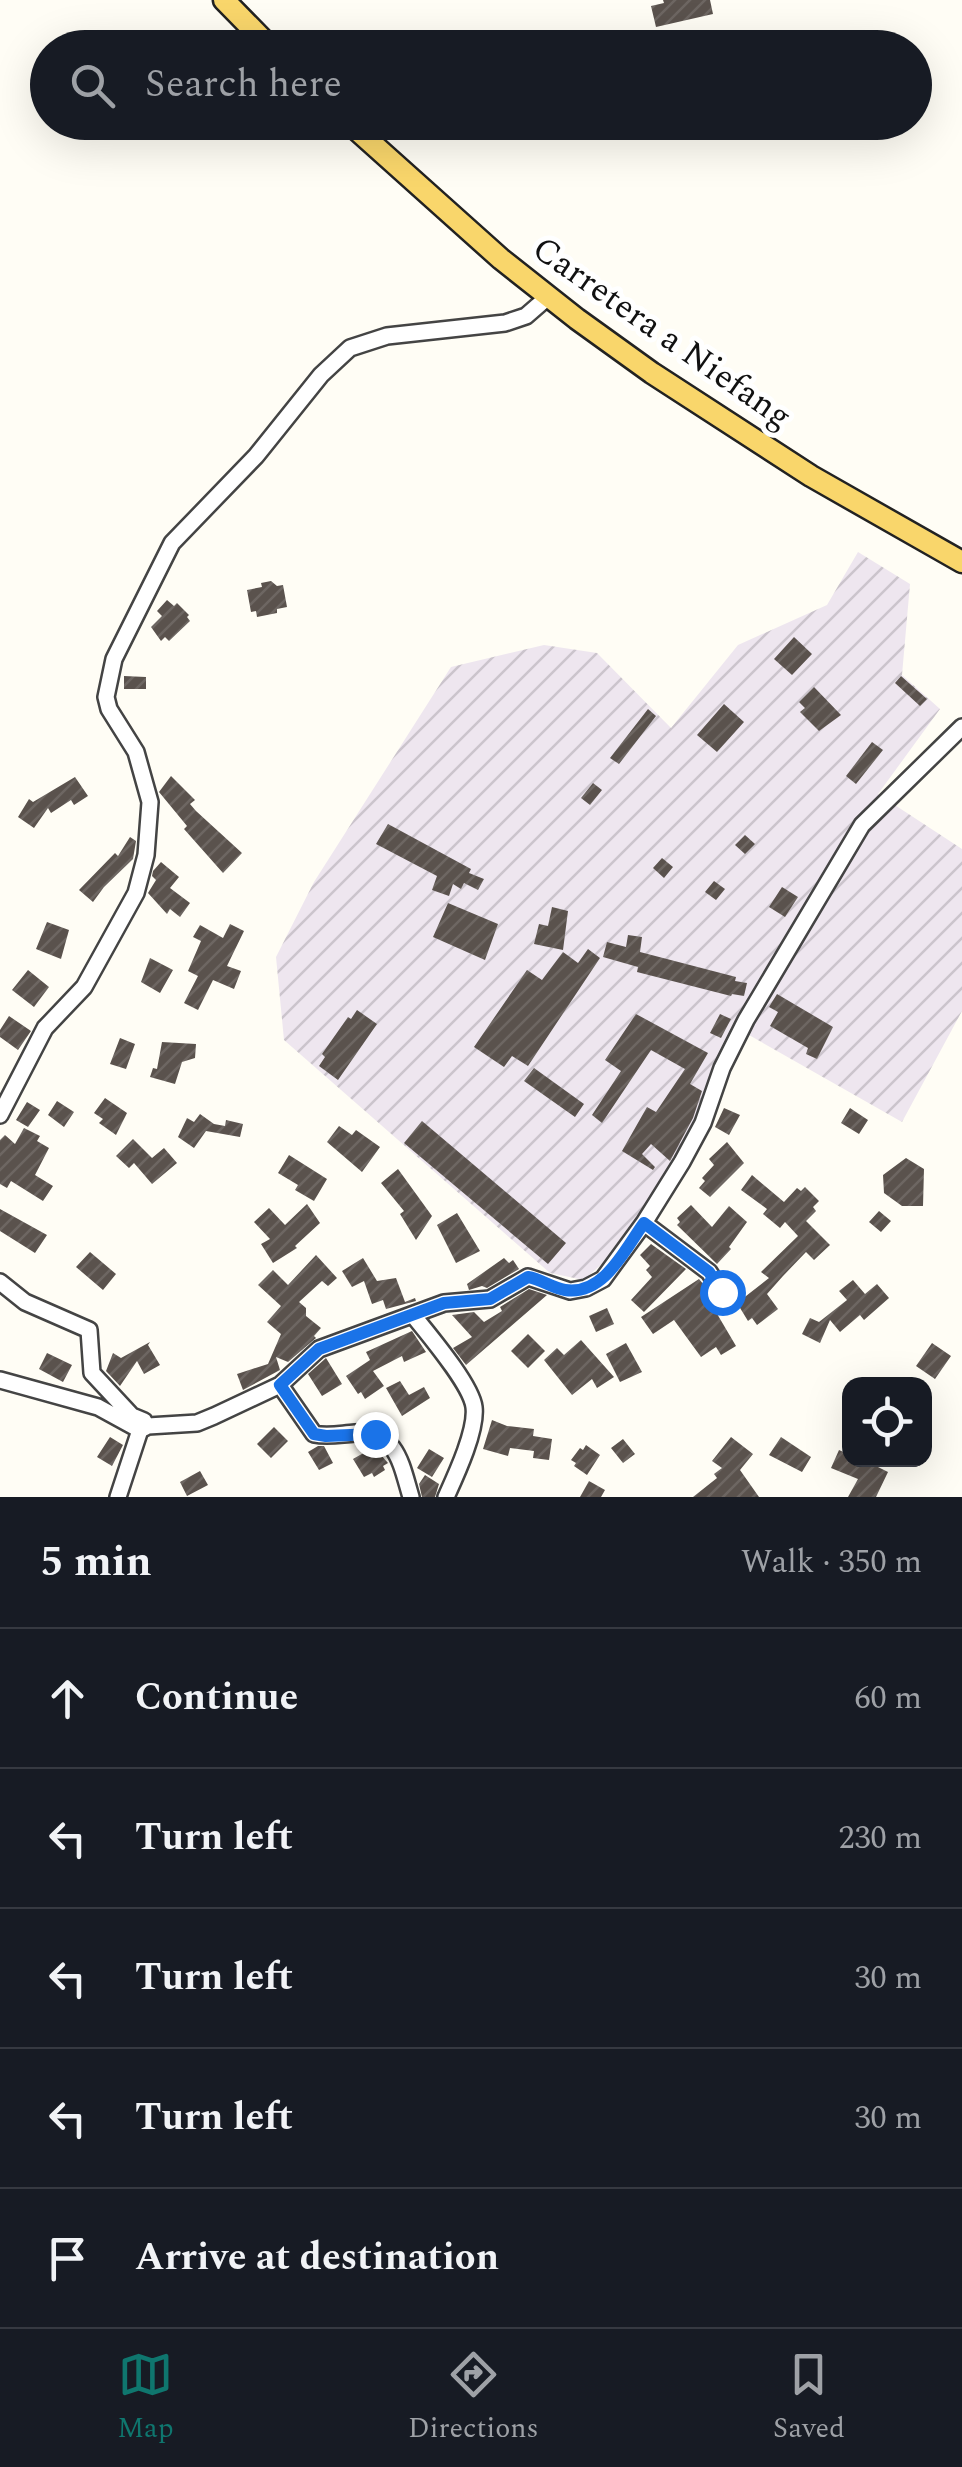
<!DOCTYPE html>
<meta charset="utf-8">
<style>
body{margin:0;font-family:Spectral,serif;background:#20242c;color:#f1f3f6}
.controls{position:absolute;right:30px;bottom:30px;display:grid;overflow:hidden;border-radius:20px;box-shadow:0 10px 40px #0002}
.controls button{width:90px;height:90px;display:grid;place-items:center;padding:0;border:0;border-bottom:2px solid #363941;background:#171b24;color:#f1f3f6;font:50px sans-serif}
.stop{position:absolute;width:30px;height:30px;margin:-22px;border:8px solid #1a73e8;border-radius:50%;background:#fff}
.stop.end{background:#1a73e8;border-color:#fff;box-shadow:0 2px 10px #0008}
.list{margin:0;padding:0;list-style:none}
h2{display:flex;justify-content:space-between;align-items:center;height:130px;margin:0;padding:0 40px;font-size:42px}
h2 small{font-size:32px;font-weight:400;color:#9ea1a6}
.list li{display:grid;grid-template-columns:65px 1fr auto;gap:30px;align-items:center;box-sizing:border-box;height:140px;padding:0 40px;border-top:2px solid #363941}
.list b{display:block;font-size:38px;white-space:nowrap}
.list em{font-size:32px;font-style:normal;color:#9ea1a6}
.icon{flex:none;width:55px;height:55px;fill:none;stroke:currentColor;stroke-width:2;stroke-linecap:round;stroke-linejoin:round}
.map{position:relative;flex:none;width:962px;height:1497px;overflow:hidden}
.search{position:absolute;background:#171b24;box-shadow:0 10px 40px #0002;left:30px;right:30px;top:30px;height:110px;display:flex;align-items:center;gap:25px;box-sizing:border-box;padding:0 35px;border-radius:55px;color:#9ea1a6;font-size:38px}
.sheet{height:830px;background:#171b24}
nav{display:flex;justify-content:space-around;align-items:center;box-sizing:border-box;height:140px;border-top:2px solid #363941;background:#171b24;font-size:28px;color:#9ea1a6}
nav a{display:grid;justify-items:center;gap:5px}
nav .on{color:#0f766e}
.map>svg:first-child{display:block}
</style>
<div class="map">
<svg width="962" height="1497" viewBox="0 0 962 1497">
<defs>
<pattern id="industrial-furrows" width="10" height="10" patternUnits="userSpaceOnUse" patternTransform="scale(2.5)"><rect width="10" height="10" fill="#eee6ef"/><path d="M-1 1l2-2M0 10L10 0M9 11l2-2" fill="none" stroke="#cbc4cc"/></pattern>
<pattern id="building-hatch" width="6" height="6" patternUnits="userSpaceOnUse" patternTransform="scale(2.5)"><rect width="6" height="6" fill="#5a524d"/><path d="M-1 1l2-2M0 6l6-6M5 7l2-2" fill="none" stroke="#6d6662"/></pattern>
</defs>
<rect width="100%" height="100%" fill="#fffdf5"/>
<!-- industrial -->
<path fill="url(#industrial-furrows)" d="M858 552 910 584 902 675 940 709 878 794 962 849V1011L902 1122 749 1035 665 1178 615 1252 584 1280 550 1273 284 1040 276 957 314 882 451 667 544 645 597 653 671 728 738 645 827 605Z"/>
<!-- building -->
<path fill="url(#building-hatch)" d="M663 0H710L713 14 656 27 651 6 664 3Z
M271 581 277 586 283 585 287 607 277 609V613L257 617 256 611 251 612 247 590 262 587 261 583Z
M167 600 174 606 177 603 189 615 187 617 190 621 169 641 165 637 161 641 151 627 162 616 157 611Z
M794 637 812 654 792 675 774 659Z
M124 676 146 677V689H124Z
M901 676 927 699 920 706 895 683Z
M814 687 841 715 819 731 800 712 805 708 799 702Z
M724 704 744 722 717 752 697 735Z
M648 709 656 716 619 764 610 758Z
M872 742 883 750 856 784 846 776Z
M171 776 195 800 190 804 196 811 242 853 223 873 184 829 187 826 159 792Z
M75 777 88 796 74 805 71 800 51 813 48 808 34 828 18 817 29 799 33 802Z
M593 783 602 790 590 805 581 798Z
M388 824 471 869 469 873 484 879 478 890 464 883 461 889 453 884 449 896 432 890 437 876 376 844Z
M745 835 755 844 745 854 735 845Z
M130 837 136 841 133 859 104 887 93 902 79 890 115 853 118 856Z
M662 858 673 867 664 878 653 868Z
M161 862 179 877 170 888 190 903 180 917 170 909 167 914 148 893 156 880 152 876 153 871Z
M714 881 725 889 716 900 705 892Z
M782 887 798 897 785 917 769 907Z
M448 903 498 924 485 960 433 937Z
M552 907 568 911 563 950 534 944 539 924 548 926Z
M47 922 69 930 61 959 36 949Z
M230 924 244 931 227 966 241 971 234 989 213 980 198 1010 184 1003 198 976 188 971 201 941 193 937 200 925 223 938Z
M628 935 642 937 640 952 736 977 735 981 747 983 744 996 732 994 731 996 637 972 638 967 603 957 607 942 626 947Z
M588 949 600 958 528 1066 512 1056 504 1067 474 1047 527 970 542 980 563 952 578 963Z
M150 958 173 970 160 993 141 982Z
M28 970 49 987 34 1007 12 990Z
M777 994 833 1027 817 1059 806 1054 808 1048 770 1026 778 1012 769 1007Z
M357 1010 377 1024 338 1080 319 1066 325 1057 322 1054 348 1017 351 1019Z
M636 1014 708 1053 690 1084 702 1091 693 1118 670 1161 651 1144 642 1154 655 1167 653 1170 622 1151 647 1107 656 1112 685 1069 651 1050 602 1123 592 1115 621 1071 605 1060Z
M720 1014 731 1019 721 1038 710 1033Z
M9 1016 31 1031 18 1050 0 1037V1030Z
M120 1038 135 1044 126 1069 110 1064Z
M162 1042 196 1044 195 1058 182 1062 175 1084 150 1077 153 1068 157 1069Z
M534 1068 584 1104 575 1117 524 1081Z
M105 1098 127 1113 116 1135 99 1123 103 1119 94 1113Z
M57 1101 74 1112 64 1127 48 1115Z
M27 1102 40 1110 28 1127 16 1120Z
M724 1108 740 1115 729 1135 715 1127Z
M850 1108 868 1120 859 1134 841 1123Z
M200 1114 214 1124 225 1126 226 1120 243 1124 240 1137 206 1131 194 1148 178 1137 187 1118 194 1122Z
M422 1121 566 1243 548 1264 404 1143Z
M339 1126 352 1135 356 1130 380 1147 362 1172 327 1142Z
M24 1128 40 1136 37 1141 49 1148 35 1175 53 1186 43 1201 11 1181 7 1188 0 1184V1140L5 1135 15 1144Z
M133 1139 152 1158 164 1148 177 1163 152 1184 134 1163 129 1168 116 1156Z
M727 1142 744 1163 710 1197 699 1188 705 1181 702 1178 714 1165 709 1159Z
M289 1155 327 1179 314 1201 295 1190 298 1185 278 1173Z
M906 1158 924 1169 923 1206H902L884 1193 883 1175Z
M398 1169 432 1216 416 1240 400 1214 404 1211 381 1183Z
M752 1175 784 1202 797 1188 801 1191 805 1187 819 1201 813 1207 816 1211 806 1221 830 1245 814 1260 806 1252 783 1276 767 1294 778 1309 757 1325 752 1318 748 1321 737 1303 769 1278 761 1272 798 1236 785 1222 780 1228 763 1214 767 1209 741 1190Z
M307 1204 320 1223 295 1246 297 1248 273 1263 261 1244 270 1239 254 1222 269 1208 285 1225Z
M691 1205 712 1227 729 1206 747 1222 729 1247 731 1249 717 1264 677 1225 680 1222 677 1218Z
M0 1209 47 1235 35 1253 0 1231Z
M879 1211 891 1221 881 1232 869 1222Z
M457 1213 480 1251 456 1263 437 1225Z
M651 1244 686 1269 644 1312 631 1300 652 1277 646 1270 650 1266 640 1255Z
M90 1252 116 1274 103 1290 76 1267Z
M316 1255 337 1278 328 1286 322 1281 299 1302 306 1308V1316L321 1328 314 1336 316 1338 288 1362 276 1357 280 1370 243 1390 237 1374 268 1364 281 1334 267 1322 281 1306 258 1285 273 1270 288 1285Z
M363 1258 377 1281 396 1278 405 1302 415 1298 416 1301 386 1309 383 1300 372 1304 364 1281 352 1287 342 1271Z
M504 1258 509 1263 513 1260 519 1269 487 1288 482 1286 469 1290 467 1284Z
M699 1279 719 1303 713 1307 736 1346 721 1355 716 1347 701 1357 674 1320 653 1334 641 1317Z
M853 1280 865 1294 877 1284 889 1298 864 1320 860 1315 840 1332 830 1320 820 1343 802 1334 810 1318 819 1322 847 1300 839 1291Z
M529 1289 547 1295 466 1365 453 1348 472 1337 452 1315 474 1312 484 1322 502 1311 500 1307Z
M607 1308 614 1324 596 1332 589 1316Z
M412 1331 426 1352 404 1362 402 1356 373 1371 384 1386 365 1399 361 1392 358 1394 346 1376 370 1360 366 1352Z
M528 1334 545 1351 528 1368 511 1351Z
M581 1340 614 1377 597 1388 592 1379 572 1395 544 1360 557 1348 564 1355Z
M150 1342 148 1345 160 1365 144 1374 137 1361 120 1386 106 1371 113 1353 121 1358Z
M626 1343 642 1372 620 1382 606 1354Z
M932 1343 951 1356 935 1379 916 1366Z
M47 1353 72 1365 63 1382 39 1369Z
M326 1358 342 1384 322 1396 308 1374Z
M400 1381 409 1395 424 1387 430 1398 402 1416 386 1388Z
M492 1420 507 1426 534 1429 533 1436 552 1439 549 1460 533 1458 534 1451 510 1448 508 1456 483 1449Z
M274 1427 288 1441 271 1458 257 1444Z
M110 1437 123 1445 112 1466 97 1457Z
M731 1437 753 1454 740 1470 759 1497H693L717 1478 714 1474 722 1468 712 1461Z
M781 1437 811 1457 802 1472 769 1455Z
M623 1439 635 1454 623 1463 611 1448Z
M586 1445 600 1455 587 1475 574 1466 576 1463 571 1460 580 1448 583 1450Z
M318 1446H324L333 1463 319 1470 308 1452Z
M374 1447 388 1463 383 1466 385 1470 374 1477 372 1473 364 1477 353 1459Z
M429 1449 444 1458 432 1477 417 1468Z
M839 1450 850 1455V1460H864L888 1472 876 1497H848L858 1479 831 1468Z
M200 1471 208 1485 187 1496 180 1482Z
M425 1475 439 1484 435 1497H422L419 1484Z
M589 1481 605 1490 601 1497H580Z"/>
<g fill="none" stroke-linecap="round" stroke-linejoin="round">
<defs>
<path id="minor" d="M0 1115 45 1028 84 987 136 893 146 855 150 802 136 752 109 709 106 697 114 659 172 543 256 456 321 375 350 348 387 336 505 323 526 316 549 296
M644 1223 709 1272 722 1292
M0 1282 25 1302 89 1330 92 1373 132 1416 144 1421
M413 1315C428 1334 471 1384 474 1407 477 1430 456 1475 446 1497
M0 1380 98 1407 140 1430 148 1426 197 1423 214 1416 280 1385 319 1349 444 1303 490 1299 528 1277 570 1291 586 1288 603 1279 644 1223 682 1162 703 1123 722 1068 746 1020 862 825 962 727
M280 1385 314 1434C328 1437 340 1434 355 1433 397 1430 401 1464 411 1497
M118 1497 140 1430"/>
<path id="major" d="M224 0 271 48
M348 122 501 259 577 319 652 373 811 476 962 562"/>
</defs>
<!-- minor casing -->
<use href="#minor" stroke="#444" stroke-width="20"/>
<!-- major casing -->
<use href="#major" stroke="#222" stroke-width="25"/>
<!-- minor -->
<use href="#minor" stroke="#fff" stroke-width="15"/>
<!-- major -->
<use href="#major" stroke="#f9d66b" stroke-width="20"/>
</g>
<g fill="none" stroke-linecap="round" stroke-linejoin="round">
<!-- route -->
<path stroke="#1a73e8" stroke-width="12" d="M375 1434 326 1436 314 1434 280 1385 319 1349 444 1303 490 1299 528 1277C541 1279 552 1288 565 1290 604 1296 625 1249 644 1223L709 1272 722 1292"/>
</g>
<g text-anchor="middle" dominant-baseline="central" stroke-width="10" stroke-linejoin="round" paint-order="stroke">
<!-- street labels -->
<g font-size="35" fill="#111" stroke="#fff">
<text transform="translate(662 333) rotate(35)">Carretera a Niefang</text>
</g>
</g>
</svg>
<div class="controls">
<button><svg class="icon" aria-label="locate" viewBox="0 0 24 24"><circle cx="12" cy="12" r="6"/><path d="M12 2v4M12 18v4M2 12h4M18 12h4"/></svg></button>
</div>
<div class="stop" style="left:722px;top:1292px"></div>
<div class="stop end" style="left:375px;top:1434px"></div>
<div class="search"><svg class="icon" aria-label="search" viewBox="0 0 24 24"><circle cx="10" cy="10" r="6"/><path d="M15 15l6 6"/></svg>Search here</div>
</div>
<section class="sheet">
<h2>5 min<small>Walk · 350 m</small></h2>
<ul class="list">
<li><svg class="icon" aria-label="ahead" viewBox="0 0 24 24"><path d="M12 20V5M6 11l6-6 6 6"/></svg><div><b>Continue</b></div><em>60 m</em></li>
<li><svg class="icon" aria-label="left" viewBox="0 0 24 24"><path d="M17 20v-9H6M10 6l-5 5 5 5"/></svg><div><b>Turn left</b></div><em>230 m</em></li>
<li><svg class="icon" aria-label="left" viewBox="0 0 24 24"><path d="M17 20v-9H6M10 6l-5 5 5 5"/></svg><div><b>Turn left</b></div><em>30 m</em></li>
<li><svg class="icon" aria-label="left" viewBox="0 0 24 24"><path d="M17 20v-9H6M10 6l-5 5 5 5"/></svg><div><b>Turn left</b></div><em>30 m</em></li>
<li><svg class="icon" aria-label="arrive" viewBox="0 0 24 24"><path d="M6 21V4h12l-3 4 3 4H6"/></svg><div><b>Arrive at destination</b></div></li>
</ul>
</section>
<nav>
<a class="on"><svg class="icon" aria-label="map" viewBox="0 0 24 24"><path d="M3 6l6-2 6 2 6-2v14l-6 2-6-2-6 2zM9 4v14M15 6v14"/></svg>Map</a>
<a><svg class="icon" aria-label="directions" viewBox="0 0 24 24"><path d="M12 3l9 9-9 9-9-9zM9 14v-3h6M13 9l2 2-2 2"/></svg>Directions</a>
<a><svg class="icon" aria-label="saved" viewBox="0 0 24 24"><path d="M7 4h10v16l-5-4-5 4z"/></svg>Saved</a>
</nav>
